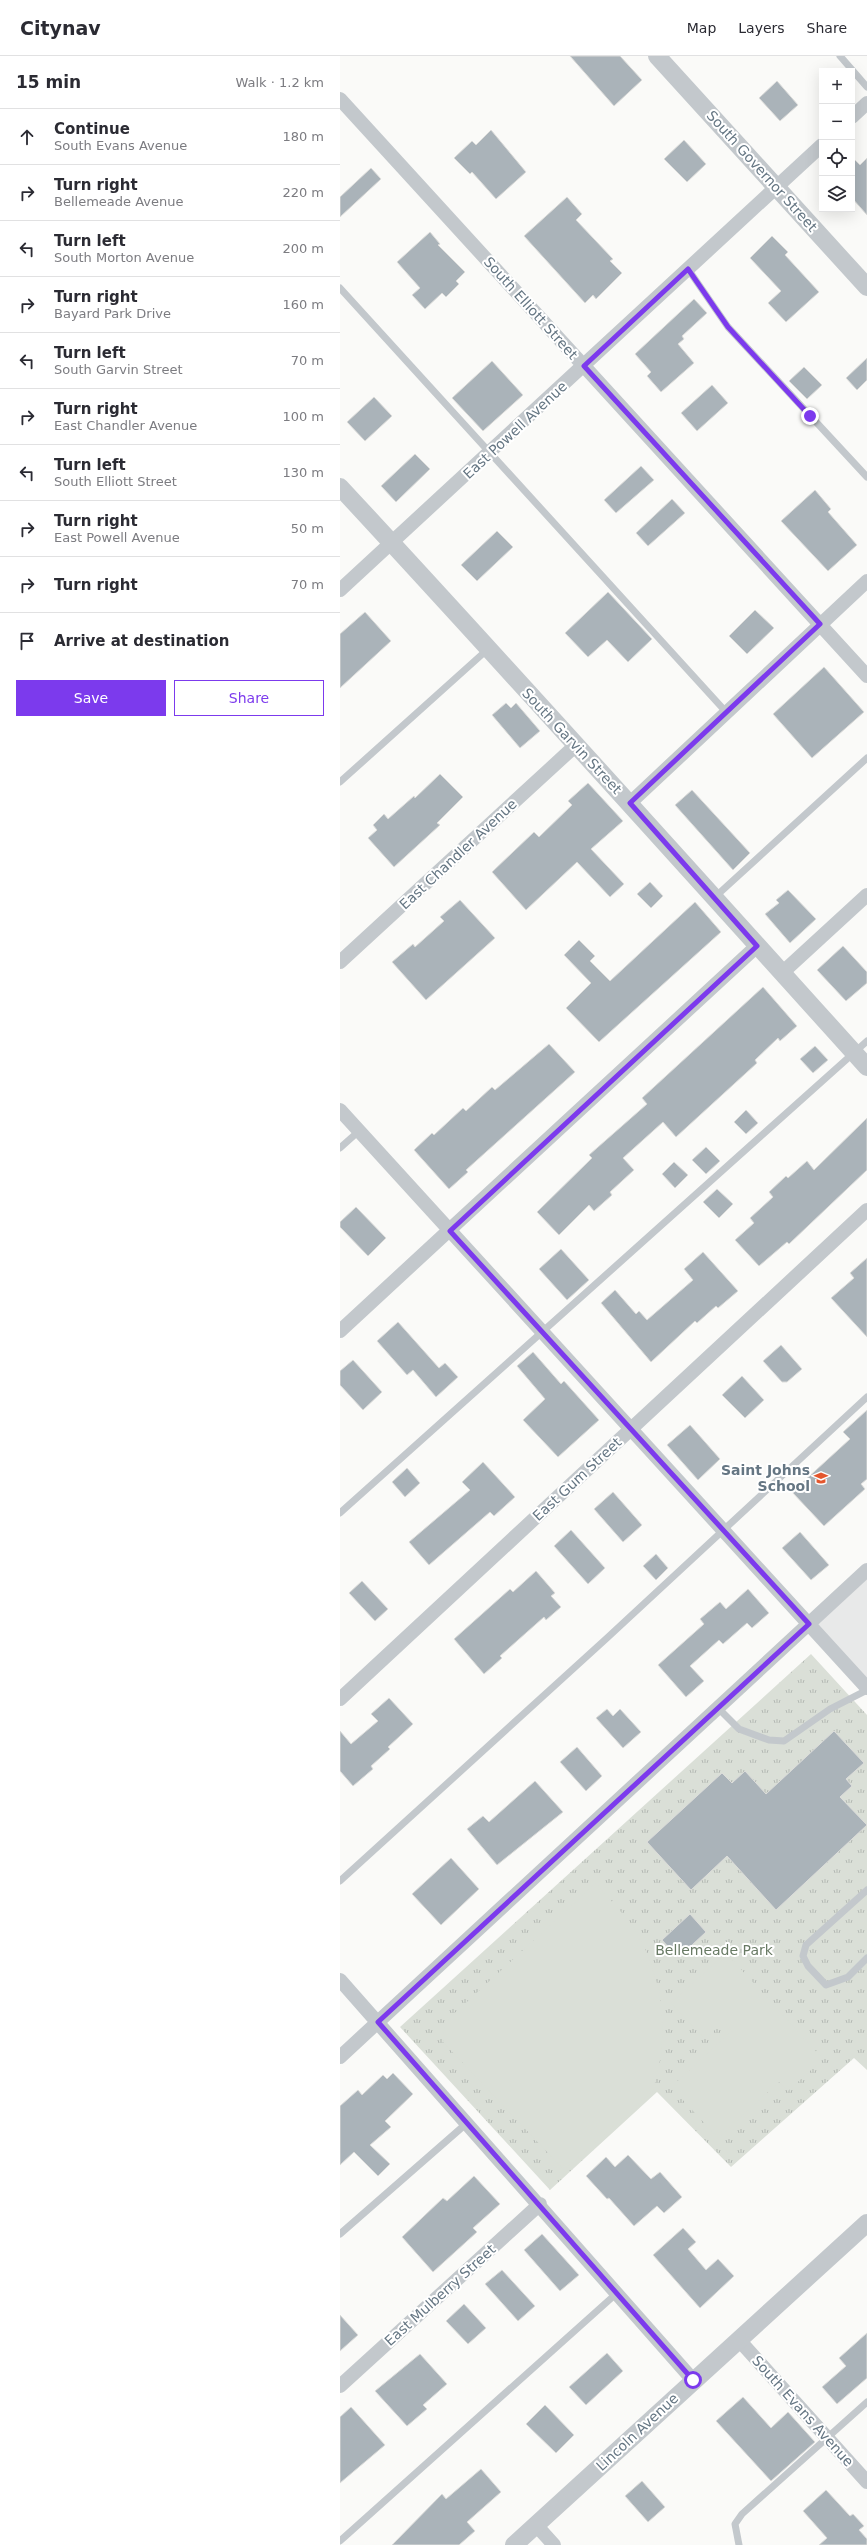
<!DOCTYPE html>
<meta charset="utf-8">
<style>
body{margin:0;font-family:"DejaVu Sans",sans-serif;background:#f7f7f7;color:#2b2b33}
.controls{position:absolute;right:12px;top:12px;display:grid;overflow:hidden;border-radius:0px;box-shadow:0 4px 16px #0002}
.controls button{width:36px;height:36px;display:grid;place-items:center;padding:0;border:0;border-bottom:1px solid #e1e1e2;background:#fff;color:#2b2b33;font:20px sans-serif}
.stop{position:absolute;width:12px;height:12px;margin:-9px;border:3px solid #7c3aed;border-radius:50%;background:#fff}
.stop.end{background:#7c3aed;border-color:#fff;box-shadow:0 1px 4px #0008}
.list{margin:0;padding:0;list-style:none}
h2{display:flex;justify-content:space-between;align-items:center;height:52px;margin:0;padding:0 16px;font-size:17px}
h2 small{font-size:13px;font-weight:400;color:#7c7c81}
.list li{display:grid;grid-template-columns:26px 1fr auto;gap:12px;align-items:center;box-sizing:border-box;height:56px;padding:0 16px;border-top:1px solid #e1e1e2}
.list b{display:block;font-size:15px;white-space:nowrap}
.list p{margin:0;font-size:13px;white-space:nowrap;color:#7c7c81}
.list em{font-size:13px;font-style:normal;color:#7c7c81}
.actions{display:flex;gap:8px;padding:12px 16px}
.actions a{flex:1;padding:9px 0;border:1px solid #7c3aed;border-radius:0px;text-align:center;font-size:14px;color:#7c3aed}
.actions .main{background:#7c3aed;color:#fff}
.icon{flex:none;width:22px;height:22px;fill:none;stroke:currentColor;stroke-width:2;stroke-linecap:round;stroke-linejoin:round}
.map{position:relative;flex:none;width:527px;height:2489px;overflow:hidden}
header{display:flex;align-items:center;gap:24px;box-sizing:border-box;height:56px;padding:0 20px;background:#fff;border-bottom:1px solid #e1e1e2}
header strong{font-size:19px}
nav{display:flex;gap:22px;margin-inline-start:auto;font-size:14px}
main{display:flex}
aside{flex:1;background:#fff}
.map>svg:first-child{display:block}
</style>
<header>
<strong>Citynav</strong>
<nav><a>Map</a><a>Layers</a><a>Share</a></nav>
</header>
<main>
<aside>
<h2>15 min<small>Walk · 1.2 km</small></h2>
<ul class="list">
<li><svg class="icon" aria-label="ahead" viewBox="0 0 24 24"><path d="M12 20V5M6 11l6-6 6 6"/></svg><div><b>Continue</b><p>South Evans Avenue</p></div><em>180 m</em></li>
<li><svg class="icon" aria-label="right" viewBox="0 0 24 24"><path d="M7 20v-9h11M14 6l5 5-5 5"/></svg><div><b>Turn right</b><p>Bellemeade Avenue</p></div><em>220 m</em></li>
<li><svg class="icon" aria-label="left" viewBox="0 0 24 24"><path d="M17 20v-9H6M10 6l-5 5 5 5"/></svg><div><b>Turn left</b><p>South Morton Avenue</p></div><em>200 m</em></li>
<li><svg class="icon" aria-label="right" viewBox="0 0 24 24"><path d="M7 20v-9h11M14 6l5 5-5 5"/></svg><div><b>Turn right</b><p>Bayard Park Drive</p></div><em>160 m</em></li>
<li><svg class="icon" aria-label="left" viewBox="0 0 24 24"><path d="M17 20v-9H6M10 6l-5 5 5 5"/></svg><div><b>Turn left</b><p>South Garvin Street</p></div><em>70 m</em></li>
<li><svg class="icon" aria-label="right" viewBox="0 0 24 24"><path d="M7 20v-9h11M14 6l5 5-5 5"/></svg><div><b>Turn right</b><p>East Chandler Avenue</p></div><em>100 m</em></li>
<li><svg class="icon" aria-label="left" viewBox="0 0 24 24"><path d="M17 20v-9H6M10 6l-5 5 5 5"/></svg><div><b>Turn left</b><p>South Elliott Street</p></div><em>130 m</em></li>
<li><svg class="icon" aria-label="right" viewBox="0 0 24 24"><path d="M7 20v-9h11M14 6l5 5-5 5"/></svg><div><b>Turn right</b><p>East Powell Avenue</p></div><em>50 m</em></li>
<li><svg class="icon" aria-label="right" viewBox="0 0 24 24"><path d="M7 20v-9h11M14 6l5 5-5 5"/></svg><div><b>Turn right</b></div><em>70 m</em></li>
<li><svg class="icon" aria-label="arrive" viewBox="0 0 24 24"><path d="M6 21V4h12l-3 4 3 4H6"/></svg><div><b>Arrive at destination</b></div></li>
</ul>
<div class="actions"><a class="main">Save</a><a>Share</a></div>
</aside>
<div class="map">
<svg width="527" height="2489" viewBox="0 0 527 2489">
<defs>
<pattern id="grass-tufts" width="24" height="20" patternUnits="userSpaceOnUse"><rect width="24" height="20" fill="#dadfd7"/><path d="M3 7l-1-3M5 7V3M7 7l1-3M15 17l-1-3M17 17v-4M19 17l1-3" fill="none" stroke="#b4b9b4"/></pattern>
</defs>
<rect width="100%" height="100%" fill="#fafaf8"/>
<!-- built -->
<path fill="#e8e9e9" d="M527 1523V1627L475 1571Z"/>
<!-- grass -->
<path fill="url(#grass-tufts)" d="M471 1598 527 1659V2014L514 2002 391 2111 317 2036 210 2134 60 1971Z"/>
<!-- pitch -->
<path fill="#dadfd7" d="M256 1827 293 1870 308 1899 319 1934 323 1971 321 2000 313 2035 224 2114 103 1986 105 1966Z
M386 1897 483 2003 448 2035 439 2026 378 2082 331 2031 392 1975 384 1965 365 1983 331 1947Z"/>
<!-- building -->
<path fill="#aab3b9" stroke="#dcdcda" d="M230 0H280L302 24 274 50Z
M437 25 458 49 440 65 419 42Z
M151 74 186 116 156 143 132 116 130 118 114 102 132 85 136 89Z
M344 84 366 108 347 126 324 103Z
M512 101 520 109 527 102V159L512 142Z
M31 112 41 123 0 161V141Z
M227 141 242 158 236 164 273 203 270 205 282 217 256 243 253 239 245 247 184 180Z
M90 176 100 188 98 189 125 216 116 225 119 228 106 241 102 237 85 253 72 239 80 232 57 206Z
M432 180 448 196 445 199 479 236 446 266 428 247 441 235 410 202Z
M354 243 367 257 342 280 344 283 338 288 354 307 321 336 307 320 311 316 295 298Z
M527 302V324L517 334 506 322Z
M152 305 183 339 143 375 112 342Z
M464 311 482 329 467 343 449 325Z
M372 329 388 347 357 375 341 357Z
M34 341 52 360 25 385 7 366Z
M75 398 90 413 56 446 41 430Z
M301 410 314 424 276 457 264 444Z
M475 434 491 453 488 456 517 489 488 515 441 465Z
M332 443 345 457 308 490 296 477Z
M157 475 173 491 137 525 121 509Z
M268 536 312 583 288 606 267 584 248 601 225 577Z
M415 554 434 572 407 598 389 580Z
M25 556 51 585 0 632V578Z
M484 611 524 656 472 702 433 658Z
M166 647 171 652 176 647 200 675 180 692 152 659Z
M100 718 123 741 97 767 100 769 54 811 28 782 37 774 33 769 44 758 48 763 74 740 75 742Z
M248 727 283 765 251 793 284 828 270 841 237 806 186 854 152 816 194 776 199 781 232 749 228 745Z
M352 734 410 797 393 814 335 749Z
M310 826 323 840 311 852 297 838Z
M448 834 476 863 450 887 425 858 439 847 436 844Z
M120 844 155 882 86 944 52 906 73 888 75 891 104 865 100 861Z
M355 846 381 876 259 986 226 952 251 927 224 899 239 884 255 900 250 905 270 925Z
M503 890 527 916V927L506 945 477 914Z
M423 931 457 970 440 985 438 982 415 1004 417 1007 336 1081 323 1066 283 1102 294 1114 270 1136 272 1139 254 1155 249 1149 219 1179 197 1156 252 1102 249 1099 307 1048 302 1042Z
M209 988 235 1016 126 1114 128 1116 109 1133 74 1094 92 1077 94 1079 123 1052 126 1055 152 1031 155 1034Z
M475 990 488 1004 473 1017 460 1003Z
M406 1054 418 1067 406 1078 394 1066Z
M527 1062V1114L449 1188 447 1186 419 1210 395 1184 414 1167 410 1162 433 1141 429 1136 446 1120 448 1122 467 1105 474 1114Z
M366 1091 380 1105 366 1118 352 1104Z
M334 1106 348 1119 335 1132 322 1118Z
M377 1133 393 1148 379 1162 363 1146Z
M16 1151 46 1182 28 1200 0 1171V1166Z
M221 1193 249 1224 227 1244 199 1213Z
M363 1196 398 1235 378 1252 376 1250 357 1267 355 1265 311 1306 261 1247 275 1234 296 1258 299 1255 307 1264 353 1224 344 1213Z
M527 1202V1281L491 1242 514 1222 510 1217Z
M58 1266 99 1312 105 1307 118 1321 96 1341 73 1314 67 1319 37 1285Z
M441 1289 462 1313 447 1326H442L423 1305Z
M193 1296 221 1328 224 1325 259 1364 218 1401 183 1364 205 1343 177 1310Z
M13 1304 42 1336 23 1354 0 1329V1315Z
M402 1320 424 1344 405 1362 382 1339Z
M527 1354V1423L521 1428 525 1433 484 1470 452 1436 510 1383 503 1376Z
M350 1369 380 1403 358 1424 327 1389Z
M143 1406 175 1441 154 1460 150 1456 89 1509 69 1486 130 1434 122 1426Z
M67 1412 80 1427 65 1441 52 1426Z
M273 1436 302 1469 283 1486 254 1453Z
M231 1474 265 1512 248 1528 214 1490Z
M460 1476 489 1509 471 1524 442 1492Z
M316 1498 328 1512 316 1524 303 1510Z
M196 1515 215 1537 211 1540 221 1551 206 1564 204 1561 160 1600 162 1602 144 1618 114 1583 170 1533 173 1536Z
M22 1525 48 1553 35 1565 9 1537Z
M408 1533 429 1557 412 1572 407 1567 383 1588 379 1584 350 1610 364 1625 346 1641 318 1609 364 1568 360 1563 380 1546 386 1553Z
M49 1642 73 1668 48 1691 50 1693 31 1710 33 1713 13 1730 0 1715V1675L11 1688 38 1665 31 1658Z
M267 1653 273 1660 280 1653 301 1676 283 1692 256 1662Z
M494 1675 524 1707 506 1723 512 1730 500 1741 527 1769 436 1854 387 1800 351 1834 307 1786 382 1717 392 1727 405 1715 426 1738Z
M237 1691 262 1720 246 1735 220 1706Z
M195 1725 223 1756 157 1809 127 1773 143 1760 149 1766Z
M111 1802 139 1833 101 1869 72 1838Z
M350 1858 366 1876 338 1902 322 1884Z
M53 2017 73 2038 45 2065 51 2071 30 2089 50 2108 38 2120 14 2096 0 2109V2050L18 2034 22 2039 43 2019 47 2023Z
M288 2099 311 2123 320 2116 342 2141 324 2157 317 2150 294 2170 269 2142 267 2143 246 2120 266 2101 275 2111Z
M134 2120 160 2148 133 2172 137 2176 93 2216 62 2181 103 2142 107 2145Z
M343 2172 356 2186 348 2193 366 2214 378 2203 394 2220 360 2252 313 2199Z
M202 2178 239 2219 220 2235 184 2194Z
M162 2214 195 2250 178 2265 145 2228Z
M124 2248 146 2272 128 2288 106 2265Z
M0 2259 18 2279 0 2295Z
M527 2277V2322L497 2348 482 2331 506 2310 499 2302Z
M267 2297 283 2315 246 2349 229 2331Z
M80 2298 107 2328 83 2349 87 2353 67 2370 35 2335Z
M403 2341 431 2372 448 2356 475 2386 431 2425 376 2365Z
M205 2349 234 2379 216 2397 186 2368Z
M11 2351 45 2389 0 2427V2361Z
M141 2413 161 2436 127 2466 135 2475 119 2489H52L102 2438 106 2443Z
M302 2425 325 2451 308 2466 285 2440Z
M486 2434 510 2460 513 2458 524 2470 519 2474 527 2483V2489H479L487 2482 463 2455Z"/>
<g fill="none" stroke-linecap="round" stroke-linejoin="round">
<!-- service -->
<path stroke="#c3c8cc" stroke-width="7" d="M500 0 527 31
M348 213 388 271 527 421
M0 232 387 657
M0 726 148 593
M375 841 527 702
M0 1092 19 1075
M0 1457 527 985
M378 1652 399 1673 429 1684 444 1685 490 1653 527 1634
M0 1825 267 1582 527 1341
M527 1834 466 1889 463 1900 468 1910 486 1929 508 1921 527 1902
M0 2178 127 2067
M0 2485 277 2237
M399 2489 395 2468 402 2458 527 2346"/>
<!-- minor -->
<path stroke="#c3c8cc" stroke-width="14" d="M0 43 527 620
M512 61 527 47
M0 534 482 89
M290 747 527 525
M0 906 235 690
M442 917 527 839
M0 1054 527 1632
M0 1275 417 890
M0 1643 527 1154
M0 1924 353 2324
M0 2001 527 1514
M399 2284 527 2426
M0 2330 200 2148
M196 2469 214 2489"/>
<!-- tertiary -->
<path stroke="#c3c8cc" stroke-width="18" d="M317 0 527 231
M0 431C178 623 352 817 527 1011
M174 2489 527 2167"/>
</g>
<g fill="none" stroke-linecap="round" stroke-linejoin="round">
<!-- route -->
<path stroke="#7c3aed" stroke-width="5" d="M353 2324 38 1966 469 1568 110 1175 417 890 290 747 480 568 244 310 348 213 388 271 470 360"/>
</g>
<!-- icons -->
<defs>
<symbol id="school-bare" viewBox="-9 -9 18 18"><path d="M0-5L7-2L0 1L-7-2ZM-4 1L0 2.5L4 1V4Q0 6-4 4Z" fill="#e4572e" stroke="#fff" stroke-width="2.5" paint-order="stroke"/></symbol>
</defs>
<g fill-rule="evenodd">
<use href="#school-bare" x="471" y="1412" width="20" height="20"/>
</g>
<g text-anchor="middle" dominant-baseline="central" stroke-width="4" stroke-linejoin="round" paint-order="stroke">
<!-- street labels -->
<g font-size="14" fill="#657683" stroke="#fff">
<text transform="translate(422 115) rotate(48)">South Governor Street</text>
<text transform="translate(191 252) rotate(48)">South Elliott Street</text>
<text transform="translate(175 374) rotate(-43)">East Powell Avenue</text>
<text transform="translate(232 685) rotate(47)">South Garvin Street</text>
<text transform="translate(118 798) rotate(-43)">East Chandler Avenue</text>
<text transform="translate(237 1423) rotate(-43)">East Gum Street</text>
<text transform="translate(100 2239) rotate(-42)">East Mulberry Street</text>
<text transform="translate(463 2355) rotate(48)">South Evans Avenue</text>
<text transform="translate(297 2376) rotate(-43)">Lincoln Avenue</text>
</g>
<!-- poi labels -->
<g font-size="14" font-weight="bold" fill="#657683" stroke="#fff" text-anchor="end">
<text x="470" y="1414">Saint Johns<tspan x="470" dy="16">School</tspan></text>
</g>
<!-- park labels -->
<g font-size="14" fill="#687a64" stroke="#fff">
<text x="374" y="1894">Bellemeade Park</text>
</g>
</g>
</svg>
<div class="controls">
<button>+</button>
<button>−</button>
<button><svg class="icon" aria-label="locate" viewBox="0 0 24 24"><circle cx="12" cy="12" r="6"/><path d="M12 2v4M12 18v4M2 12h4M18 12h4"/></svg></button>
<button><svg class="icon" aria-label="layers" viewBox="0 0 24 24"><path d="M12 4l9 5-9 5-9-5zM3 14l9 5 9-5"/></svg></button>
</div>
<div class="stop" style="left:353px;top:2324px"></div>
<div class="stop end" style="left:470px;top:360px"></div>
</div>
</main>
